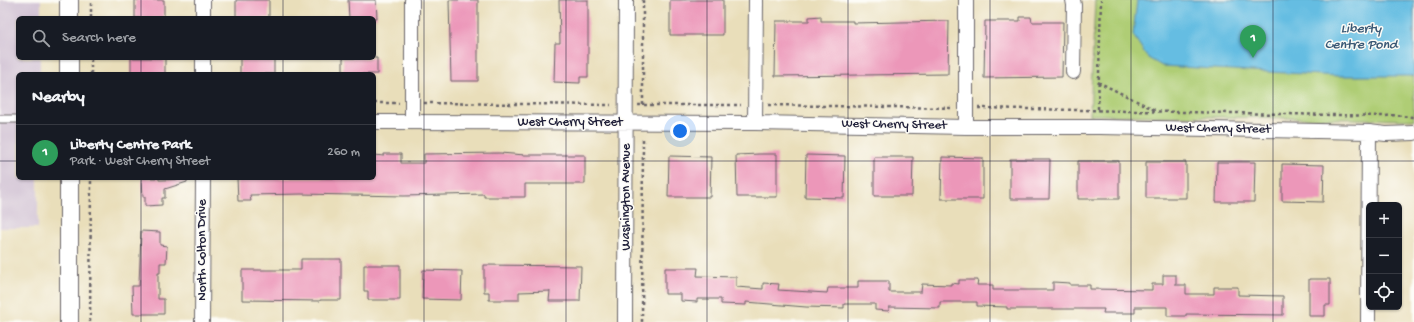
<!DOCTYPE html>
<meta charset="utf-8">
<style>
body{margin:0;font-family:"Gochi Hand",sans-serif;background:#20242c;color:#f1f3f6}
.controls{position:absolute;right:12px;bottom:12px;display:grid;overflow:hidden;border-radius:6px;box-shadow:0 1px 3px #0004}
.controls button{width:36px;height:36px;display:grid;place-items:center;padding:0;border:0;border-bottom:1px solid #363941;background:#171b24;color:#f1f3f6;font:20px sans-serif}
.you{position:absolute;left:680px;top:131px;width:14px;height:14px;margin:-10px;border:3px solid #fff;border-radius:50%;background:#1a73e8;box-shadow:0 0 0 6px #1a73e833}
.badge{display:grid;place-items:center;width:26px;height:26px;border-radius:50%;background:#d1495b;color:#fff;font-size:13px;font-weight:700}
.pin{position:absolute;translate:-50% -33px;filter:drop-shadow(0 1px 2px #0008)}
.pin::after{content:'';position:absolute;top:21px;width:14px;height:12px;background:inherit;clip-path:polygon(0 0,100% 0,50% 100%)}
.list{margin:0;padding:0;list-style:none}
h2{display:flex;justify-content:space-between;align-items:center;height:52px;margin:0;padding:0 16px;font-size:17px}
h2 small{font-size:13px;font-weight:400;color:#9ea1a6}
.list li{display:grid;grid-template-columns:26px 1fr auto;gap:12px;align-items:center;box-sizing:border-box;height:56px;padding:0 16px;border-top:1px solid #363941}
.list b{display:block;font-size:15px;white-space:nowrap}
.list p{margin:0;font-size:13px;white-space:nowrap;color:#9ea1a6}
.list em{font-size:13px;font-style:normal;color:#9ea1a6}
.icon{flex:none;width:22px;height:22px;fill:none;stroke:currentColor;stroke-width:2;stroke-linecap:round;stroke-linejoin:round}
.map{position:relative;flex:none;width:1414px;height:322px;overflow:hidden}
.search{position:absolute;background:#171b24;box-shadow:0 1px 3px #0004;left:16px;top:16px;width:360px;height:44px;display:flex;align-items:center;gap:10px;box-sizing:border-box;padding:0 14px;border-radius:6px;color:#9ea1a6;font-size:15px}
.panel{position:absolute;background:#171b24;box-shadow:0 1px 3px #0004;left:16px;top:72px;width:360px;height:108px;border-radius:6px}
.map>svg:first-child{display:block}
</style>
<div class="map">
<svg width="1414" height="322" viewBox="0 0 1414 322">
<rect width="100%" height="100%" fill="#fdfcf7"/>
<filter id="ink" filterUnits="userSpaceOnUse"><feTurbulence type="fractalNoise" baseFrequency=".025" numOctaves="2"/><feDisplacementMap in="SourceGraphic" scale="8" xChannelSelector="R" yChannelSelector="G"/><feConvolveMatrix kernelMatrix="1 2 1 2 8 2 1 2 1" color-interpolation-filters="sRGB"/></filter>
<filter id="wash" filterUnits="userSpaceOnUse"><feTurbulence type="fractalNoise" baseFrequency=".012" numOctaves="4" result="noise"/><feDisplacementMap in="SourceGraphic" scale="16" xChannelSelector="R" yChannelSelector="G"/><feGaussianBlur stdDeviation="0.9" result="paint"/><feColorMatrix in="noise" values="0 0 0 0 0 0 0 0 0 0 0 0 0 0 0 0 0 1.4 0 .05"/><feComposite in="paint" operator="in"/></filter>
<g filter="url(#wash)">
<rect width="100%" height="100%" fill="#e9deba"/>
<!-- industrial -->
<path fill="#cebed1" d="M0 0H41V18H18V58H40V74H18V178H38V228H0Z"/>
<!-- green -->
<path fill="#afcd74" stroke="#687858" d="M1095 0H1414V120L1090 115Z"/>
<!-- water -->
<path fill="#65bde2" stroke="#44708e" d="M1137 0H1414V76H1339L1162 66 1148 58 1133 35Z"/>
<g id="blocks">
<!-- building -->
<path fill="#ec97b9" d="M135 0H164V18H135Z
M236 0H269V18H236Z
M348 0H376L377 18H349Z
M449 0H478V81H451Z
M559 0H588V77H580V83L554 82 555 43H560Z
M670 0H723V35H670Z
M821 16V21H853V23L949 21 948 74 775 76 776 21H809V17Z
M1020 17H1031L1032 22H1063L1062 77 984 78 985 21H1020Z
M131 58H165V74H131Z
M240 58H274V74H240Z
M343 58H377V74H343Z
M500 153 525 155H585V184H525V197H484V194L404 196 301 194 250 195 251 201H238L237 178H374V155L384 156V154H401V163H424V154Z
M759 154H777V197H737L736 155Z
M806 155 845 156 844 198 805 197Z
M669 156 711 157 710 197H668Z
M874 157H913L912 196H874Z
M942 157 983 158V199H941Z
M1010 159H1050L1049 199H1010Z
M1078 161H1119V199H1078Z
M1146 162H1186V198H1146Z
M1217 162H1255L1254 202H1216Z
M1282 164 1324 165 1323 202 1282 201Z
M142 178H159V180L187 179V182L165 189V198H162V205L145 206V197H143Z
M141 231 160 232V245L167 246 166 263H160V273H158V299H164V314H133L132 286H139Z
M301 259H341V300H320V301L242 300V270H301Z
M364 265H400V300H368V291H364Z
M484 265 581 266 580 301H549L550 291 519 292V300H489V292H484Z
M665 268H698L697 276 736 277V287L763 289V283L779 284 778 290 827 293 828 288H858V281H889V292H921L922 284 951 285V283L959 284V280H978L977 285H993V290H1053V282L1070 283V285H1090V289L1152 290V284H1163V275H1176V285H1186V294H1214V287H1238V295L1283 296V315L1186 314V316H1167V307H1135V313H1103L1104 309H1007V307L977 306V302H940V308L889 307V311L875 310V304H844V308L806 307 746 302V305L721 304V299H697V302L681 301V294H665Z
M423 270 462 271 461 300 422 299Z
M1309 279H1330V305H1325V316H1309Z"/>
</g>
</g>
<g filter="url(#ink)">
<use href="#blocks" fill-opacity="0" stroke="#686467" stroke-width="1"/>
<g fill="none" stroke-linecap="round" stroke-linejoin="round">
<defs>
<path id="service" d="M0 119H18"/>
<path id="minor" d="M203 18V0
M1073 72 1074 5 1073 0
M203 74V58
M374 122 755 123 966 127H1099L1369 132 1386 134 1414 133
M412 122V0
M755 123 756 0
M966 127V0
M202 322 203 178
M625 322 626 0
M1368 322 1369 132"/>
<path id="tertiary" d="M69 18V0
M69 74V58
M69 322V178"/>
</defs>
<!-- service casing -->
<use href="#service" stroke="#686467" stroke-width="9"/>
<!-- minor casing -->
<use href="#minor" stroke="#686467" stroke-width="16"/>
<!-- tertiary casing -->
<use href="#tertiary" stroke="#686467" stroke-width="20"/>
<!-- path -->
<path stroke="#686467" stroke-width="2.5" stroke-dasharray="3 3" stroke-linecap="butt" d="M643 0V106
M91 18V0
M91 74V58
M1098 82 1155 110
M374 103H399
M424 103 611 105
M638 105H741
M768 105 953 108
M978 108 1386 116C1396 114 1404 117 1414 117
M1098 109 1101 0
M90 322 91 178
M642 322 643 137"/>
<!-- service -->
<use href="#service" stroke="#fff" stroke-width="7"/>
<!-- minor -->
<use href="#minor" stroke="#fff" stroke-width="14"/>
<!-- tertiary -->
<use href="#tertiary" stroke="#fff" stroke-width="18"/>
</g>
</g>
<!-- grid -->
<path fill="none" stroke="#22223b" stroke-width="1" stroke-opacity="0.55" d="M141 0V18M283 0V18M424 0V322M566 0V322M707 0V322M848 0V322M990 0V322M1131 0V322M1273 0V322M141 58V74M283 58V74M0 161H18M374 161H1414M141 178V322M283 178V322"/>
<g text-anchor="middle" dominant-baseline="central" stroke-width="3" stroke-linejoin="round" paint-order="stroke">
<!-- street labels -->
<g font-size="13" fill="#22223b" stroke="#fdfcf7">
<text x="570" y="122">West Cherry Street</text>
<text transform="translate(894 125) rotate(1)">West Cherry Street</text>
<text transform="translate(1218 129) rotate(1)">West Cherry Street</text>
<text transform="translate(626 197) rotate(-90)">Washington Avenue</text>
<text transform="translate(202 250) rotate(-90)">North Colton Drive</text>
</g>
<!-- water labels -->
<g font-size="14" font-style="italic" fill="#395875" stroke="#fdfcf7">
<text x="1361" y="29">Liberty<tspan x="1361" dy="16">Centre Pond</tspan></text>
</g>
</g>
</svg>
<div class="controls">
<button>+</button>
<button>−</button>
<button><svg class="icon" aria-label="locate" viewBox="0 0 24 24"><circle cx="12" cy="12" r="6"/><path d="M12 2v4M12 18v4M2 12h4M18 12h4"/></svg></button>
</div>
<div class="you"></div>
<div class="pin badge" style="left:1253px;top:58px;background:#2e9e5b">1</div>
<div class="search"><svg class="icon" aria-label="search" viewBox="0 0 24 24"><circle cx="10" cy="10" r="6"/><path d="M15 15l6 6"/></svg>Search here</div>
<section class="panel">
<h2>Nearby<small></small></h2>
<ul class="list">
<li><span class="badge" style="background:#2e9e5b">1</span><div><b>Liberty Centre Park</b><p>Park · West Cherry Street</p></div><em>260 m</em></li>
</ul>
</section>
</div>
